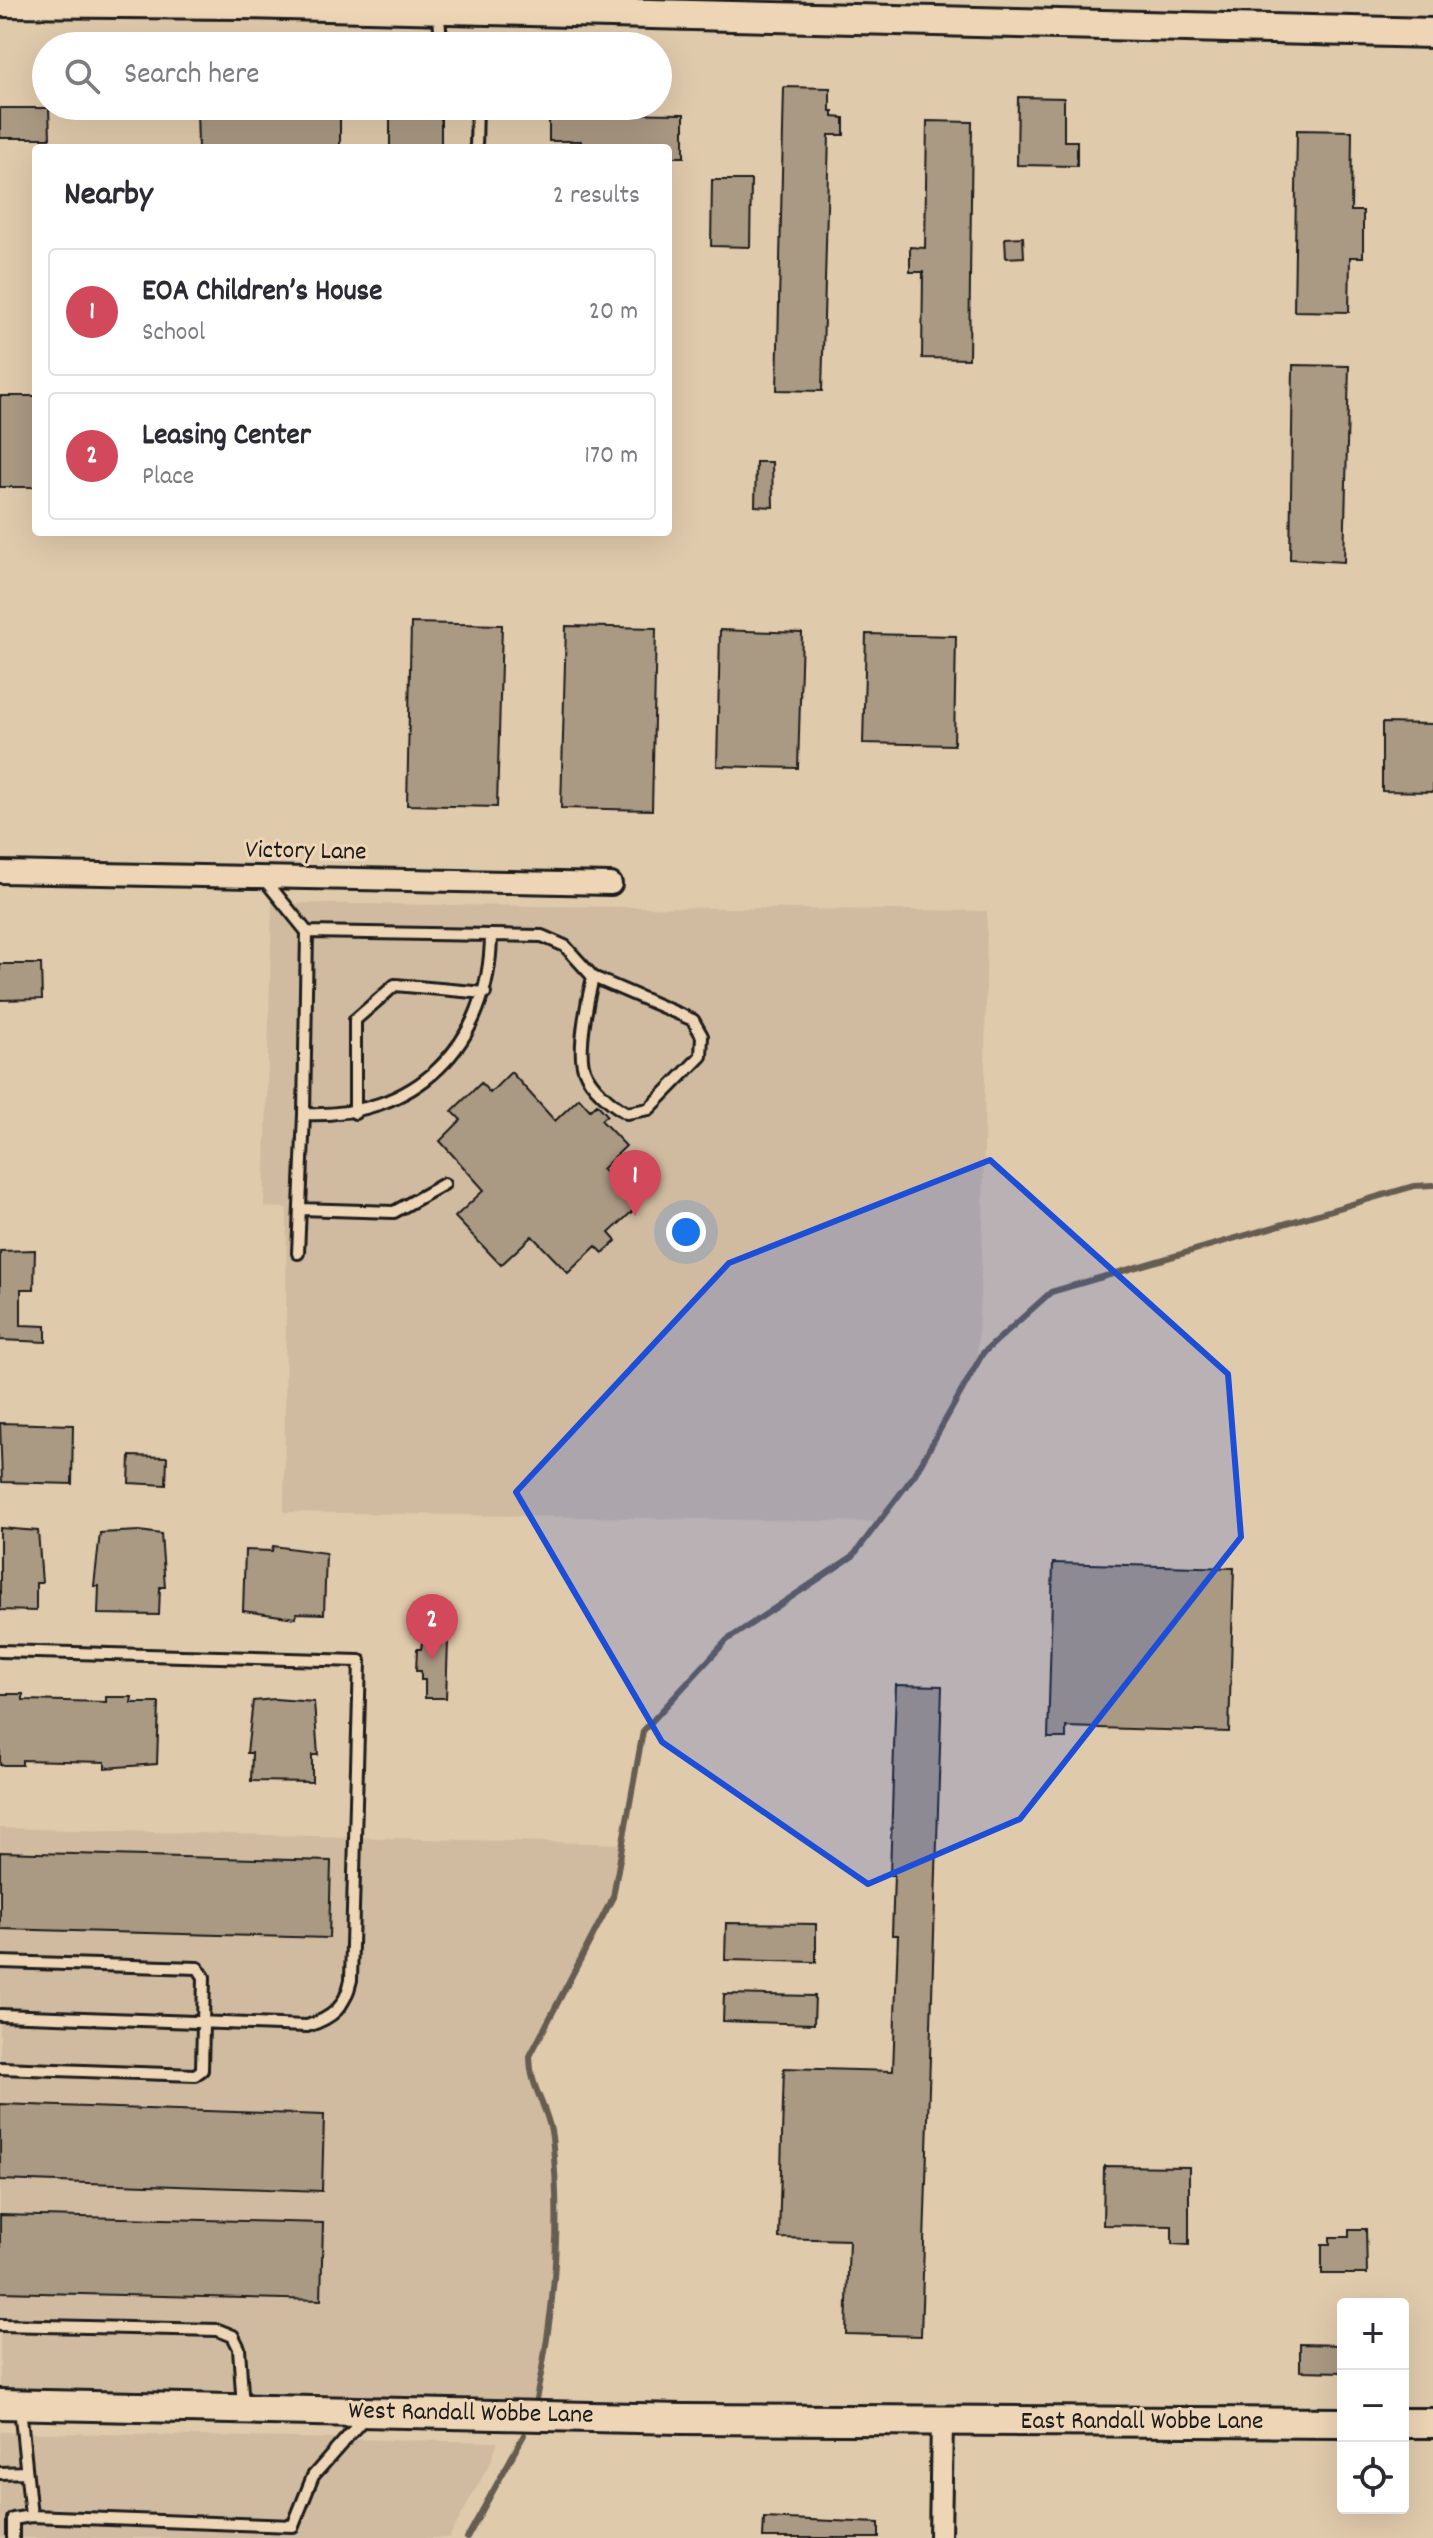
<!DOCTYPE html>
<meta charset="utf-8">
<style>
body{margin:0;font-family:Dekko,sans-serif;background:#f7f7f7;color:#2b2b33}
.controls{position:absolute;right:24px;bottom:24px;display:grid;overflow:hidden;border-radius:8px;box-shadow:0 8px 32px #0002}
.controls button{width:72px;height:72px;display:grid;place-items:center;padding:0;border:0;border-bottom:2px solid #e1e1e2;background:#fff;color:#2b2b33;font:40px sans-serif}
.you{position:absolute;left:686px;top:1232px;width:28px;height:28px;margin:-20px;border:6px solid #fff;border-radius:50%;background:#1a73e8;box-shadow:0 0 0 12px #1a73e833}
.badge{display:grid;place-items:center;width:52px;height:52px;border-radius:50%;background:#d1495b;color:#fff;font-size:26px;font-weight:700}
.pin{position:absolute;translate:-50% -66px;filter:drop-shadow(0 2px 4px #0008)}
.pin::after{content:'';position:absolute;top:42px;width:28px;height:24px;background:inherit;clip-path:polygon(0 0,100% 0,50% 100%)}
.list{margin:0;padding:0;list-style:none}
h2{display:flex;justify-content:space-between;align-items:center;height:104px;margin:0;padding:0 32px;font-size:34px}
h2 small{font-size:26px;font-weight:400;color:#7c7c81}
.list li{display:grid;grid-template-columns:52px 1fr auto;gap:24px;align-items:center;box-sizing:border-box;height:128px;margin:0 16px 16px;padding:0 16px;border:2px solid #e1e1e2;border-radius:8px}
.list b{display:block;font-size:30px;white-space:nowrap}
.list p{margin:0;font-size:26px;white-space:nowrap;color:#7c7c81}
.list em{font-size:26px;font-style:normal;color:#7c7c81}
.icon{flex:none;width:44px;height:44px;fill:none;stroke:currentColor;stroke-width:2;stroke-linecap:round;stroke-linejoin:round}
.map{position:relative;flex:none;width:1433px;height:2538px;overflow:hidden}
.search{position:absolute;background:#fff;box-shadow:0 8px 32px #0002;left:32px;top:32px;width:640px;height:88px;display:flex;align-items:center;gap:20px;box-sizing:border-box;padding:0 28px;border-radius:44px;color:#7c7c81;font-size:30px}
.panel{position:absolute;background:#fff;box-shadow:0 8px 32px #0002;left:32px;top:144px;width:640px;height:392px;border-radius:8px}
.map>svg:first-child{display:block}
</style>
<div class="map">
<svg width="1433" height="2538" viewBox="0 0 1433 2538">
<rect width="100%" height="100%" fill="#e0caac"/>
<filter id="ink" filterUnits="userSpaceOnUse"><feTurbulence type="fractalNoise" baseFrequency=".0125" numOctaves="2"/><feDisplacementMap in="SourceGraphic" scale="16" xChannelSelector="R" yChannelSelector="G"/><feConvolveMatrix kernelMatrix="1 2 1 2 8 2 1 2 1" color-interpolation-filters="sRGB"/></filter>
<g filter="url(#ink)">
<!-- built -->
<path fill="#d0bba0" d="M272 903 987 911 983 1224 977 1364 915 1474 879 1522 284 1512 287 1208 264 1207Z
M0 1828 623 1844 613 1897 530 2056V2079L550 2120 554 2154 553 2277 548 2343 535 2404H0Z
M0 2432 498 2442 491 2461 449 2538H0Z"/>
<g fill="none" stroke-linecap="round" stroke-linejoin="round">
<!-- stream -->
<path stroke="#655d51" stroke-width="6" d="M535 2404C554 2317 562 2225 552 2137 548 2105 530 2090 530 2056L613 1897 643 1731 727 1640 853 1556 915 1474 983 1353 1051 1292 1414 1186 1433 1185
M467 2538 524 2435"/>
</g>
<!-- building -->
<path fill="#aa9983" stroke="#1c1c1c" stroke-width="2" d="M784 87 830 88V111H833V117L844 118V135H829L822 391 777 390Z
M1018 97 1064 98V141H1077V166L1017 165Z
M197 106H340V148H198Z
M390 106H441V148H390Z
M0 108H49L50 138H0Z
M561 109H582V113L684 114V157H668V148H581V141H549V112Z
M927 121 972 122 969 359 922 358 923 272H910V247L925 248Z
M1297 130 1352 131 1351 211H1363V257H1350L1349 312 1294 311Z
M712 180H751L750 247 711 246Z
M1023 237 1024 257 1006 258 1005 238Z
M1293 365 1349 366 1344 562 1290 559Z
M0 396H36V487H0Z
M756 462H772L773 507 755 506Z
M411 623 502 625 497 807 407 805Z
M566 626 656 628 652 810 561 808Z
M720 630 802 633 798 768 717 766Z
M866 634 956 636 954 745 863 743Z
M1382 723 1433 724V792L1382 791Z
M0 964H41L42 999 0 1000Z
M511 1072 555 1121 579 1098 590 1110 597 1104 607 1115 601 1120 626 1146 602 1169 638 1206 609 1233 616 1241 603 1253 596 1246 568 1273 532 1236 501 1265 455 1217 484 1190 440 1141 461 1120 452 1111 481 1083 490 1093Z
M35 1250 34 1289H21V1325L46 1326V1342L0 1340V1251Z
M0 1423 73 1425 72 1484 2 1482Z
M130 1456 167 1457 166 1485 129 1483Z
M0 1528 38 1531 42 1583H36V1611L0 1610Z
M139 1531 161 1534 165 1587H160L159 1615 98 1614 99 1586H94L100 1533Z
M273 1546 326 1553 324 1614 296 1613V1618L243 1611 245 1550 272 1551Z
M1053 1563 1234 1568 1229 1732 1066 1727V1738H1048Z
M427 1612 449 1613 446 1698H425V1680H421V1671H416L417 1649H421Z
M896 1685 942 1686 921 2336 846 2334 849 2240 779 2238 784 2068 893 2071 898 1935H892L894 1875H890Z
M0 1694H23V1700L106 1702V1697H132L131 1703H159L157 1764 105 1768V1762L22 1760V1765H0Z
M275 1699 314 1702 318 1755H312V1782L251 1781 252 1753H247L253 1701Z
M0 1852 331 1861 329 1938 0 1929Z
M726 1923 816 1924V1962L725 1960Z
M724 1994 815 1996 814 2024 723 2021Z
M0 2104 324 2115 322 2191 0 2180Z
M1104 2166 1189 2167V2245L1172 2244V2226L1103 2225Z
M0 2215 323 2223 321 2300 0 2292Z
M1349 2229H1366L1367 2274H1322V2244H1330V2237H1349Z
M1300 2344 1343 2345V2372L1300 2371Z
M764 2518 879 2523V2538H763Z"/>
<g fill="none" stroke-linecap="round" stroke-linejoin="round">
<defs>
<path id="lane" d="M438 11 442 46
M476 148 477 106
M264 879 307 932 304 1114C415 1119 490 1046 491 935L307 932
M491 935 542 936 565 946 593 977 693 1020 702 1036 701 1056 649 1109 627 1113C612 1105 590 1086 584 1069 577 1050 588 997 593 977
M355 1113V1020L395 985 485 993
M300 1209 394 1212 444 1184
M298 1253 304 1114
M0 1651 360 1661 351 1980C345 2007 333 2018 307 2026L0 2015
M0 1962 198 1968 204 1977 202 2070 195 2075 0 2068
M0 2325 218 2330 233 2336 239 2348 243 2408
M20 2407 31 2516 293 2526 313 2476 365 2417
M0 2473 26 2472
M13 2538V2519L31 2516"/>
<path id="street" d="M0 872 611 884
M940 2538 942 2421"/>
<path id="secondary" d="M0 2 240 4 1433 33
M0 2404 682 2419 1343 2423
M1403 2423H1433"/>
</defs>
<!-- lane casing -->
<use href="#lane" stroke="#1c1c1c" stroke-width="16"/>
<!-- street casing -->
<use href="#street" stroke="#1c1c1c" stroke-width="26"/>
<!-- secondary casing -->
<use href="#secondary" stroke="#1c1c1c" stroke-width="34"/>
<!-- lane -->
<use href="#lane" stroke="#edd5b5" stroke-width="10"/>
<!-- street -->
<use href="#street" stroke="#edd5b5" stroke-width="20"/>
<!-- secondary -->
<use href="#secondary" stroke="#edd5b5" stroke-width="28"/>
</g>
</g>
<!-- marked area -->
<path fill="#1d4ed8" fill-opacity="0.2" stroke="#1d4ed8" stroke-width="6" stroke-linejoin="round" d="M990 1160 1228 1374 1241 1537 1020 1819 868 1884 662 1742 516 1492 729 1263Z"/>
<g text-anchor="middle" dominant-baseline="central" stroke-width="6" stroke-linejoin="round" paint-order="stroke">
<!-- street labels -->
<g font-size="26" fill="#1c1c1c" stroke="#edd5b5">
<text transform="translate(306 852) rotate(1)">Victory Lane</text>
<text transform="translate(471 2414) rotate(1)">West Randall Wobbe Lane</text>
<text x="1142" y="2422">East Randall Wobbe Lane</text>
</g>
</g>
</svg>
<div class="controls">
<button>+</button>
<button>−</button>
<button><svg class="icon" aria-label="locate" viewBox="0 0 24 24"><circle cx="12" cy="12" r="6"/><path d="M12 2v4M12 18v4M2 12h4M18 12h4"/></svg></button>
</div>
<div class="you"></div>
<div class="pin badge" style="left:635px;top:1216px">1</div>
<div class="pin badge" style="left:432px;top:1660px">2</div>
<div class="search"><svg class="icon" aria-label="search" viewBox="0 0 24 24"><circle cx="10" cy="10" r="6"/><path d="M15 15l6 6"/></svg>Search here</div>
<section class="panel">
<h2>Nearby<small>2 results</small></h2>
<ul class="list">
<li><span class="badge">1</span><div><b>EOA Children’s House</b><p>School</p></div><em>20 m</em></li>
<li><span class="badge">2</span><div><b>Leasing Center</b><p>Place</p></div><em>170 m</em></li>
</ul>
</section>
</div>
